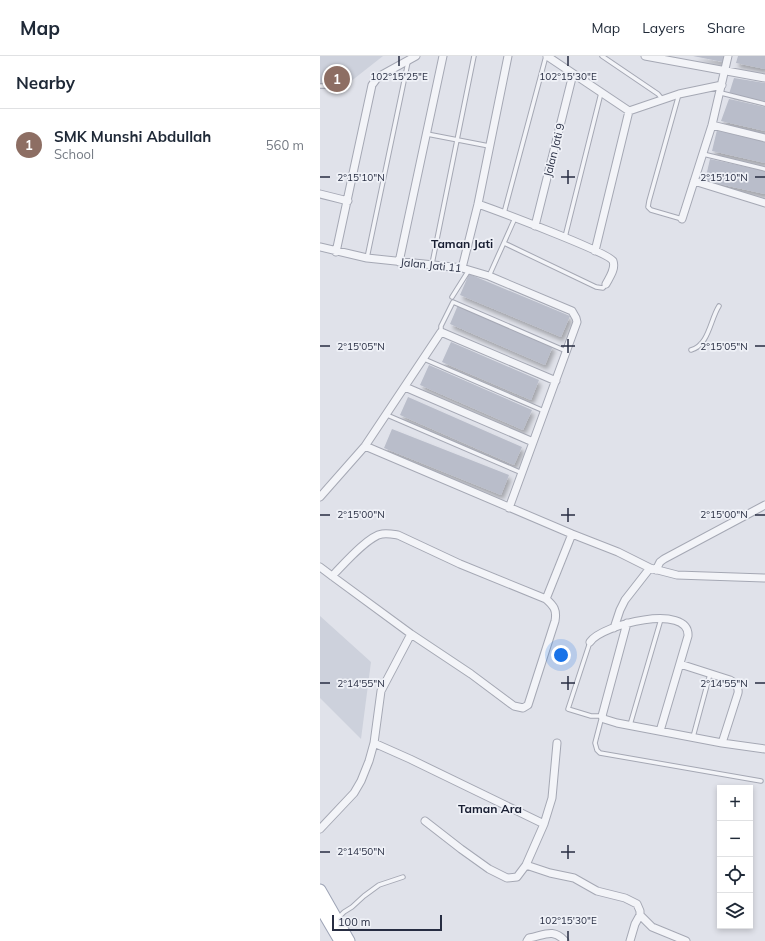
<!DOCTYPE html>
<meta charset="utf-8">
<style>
body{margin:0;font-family:Mulish,sans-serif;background:#f2f2f3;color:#1f2937}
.controls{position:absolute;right:12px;bottom:12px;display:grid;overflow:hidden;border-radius:0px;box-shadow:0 2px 6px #0003}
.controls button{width:36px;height:36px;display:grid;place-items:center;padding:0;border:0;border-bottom:1px solid #e0e1e3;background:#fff;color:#1f2937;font:20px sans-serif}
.scale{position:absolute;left:12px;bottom:10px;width:110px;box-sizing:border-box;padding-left:4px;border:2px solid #272d42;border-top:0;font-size:11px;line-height:14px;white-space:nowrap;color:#272d42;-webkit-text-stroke:3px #eff1f7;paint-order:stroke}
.you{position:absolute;left:241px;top:599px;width:14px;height:14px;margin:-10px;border:3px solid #fff;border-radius:50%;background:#1a73e8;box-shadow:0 0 0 6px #1a73e833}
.badge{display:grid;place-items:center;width:26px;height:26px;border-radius:50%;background:#0b8043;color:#fff;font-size:13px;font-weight:700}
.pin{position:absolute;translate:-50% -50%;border:2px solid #fff;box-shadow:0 1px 4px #0006}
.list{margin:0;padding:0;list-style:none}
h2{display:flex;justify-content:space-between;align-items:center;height:52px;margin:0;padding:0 16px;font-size:17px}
h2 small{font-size:13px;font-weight:400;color:#747a83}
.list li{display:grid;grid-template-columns:26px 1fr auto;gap:12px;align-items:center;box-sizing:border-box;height:72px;padding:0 16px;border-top:1px solid #e0e1e3}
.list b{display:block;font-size:15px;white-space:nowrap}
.list p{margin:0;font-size:13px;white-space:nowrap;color:#747a83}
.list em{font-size:13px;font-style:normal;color:#747a83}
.icon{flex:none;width:22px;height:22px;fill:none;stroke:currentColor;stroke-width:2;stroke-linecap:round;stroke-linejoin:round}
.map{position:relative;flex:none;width:445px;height:885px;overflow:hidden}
header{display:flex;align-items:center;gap:24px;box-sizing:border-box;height:56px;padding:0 20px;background:#fff;border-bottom:1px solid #e0e1e3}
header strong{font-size:19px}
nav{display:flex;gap:22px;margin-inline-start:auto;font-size:14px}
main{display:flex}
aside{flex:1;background:#fff}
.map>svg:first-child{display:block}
</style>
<header>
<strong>Map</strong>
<nav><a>Map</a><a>Layers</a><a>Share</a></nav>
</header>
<main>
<aside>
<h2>Nearby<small></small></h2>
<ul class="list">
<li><span class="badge" style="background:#8d6e63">1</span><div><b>SMK Munshi Abdullah</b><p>School</p></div><em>560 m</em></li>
</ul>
</aside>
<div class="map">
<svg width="445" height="885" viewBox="0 0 445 885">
<defs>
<filter id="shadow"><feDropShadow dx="2.5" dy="4.5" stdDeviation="2" flood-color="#0004"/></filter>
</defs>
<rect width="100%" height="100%" fill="#e0e2ea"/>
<!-- built -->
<path fill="#cdd1dc" d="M0 0H63L21 33H0Z
M0 560 51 606 41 683 0 642Z"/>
<!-- building -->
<path fill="#b9bdca" filter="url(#shadow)" d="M373 0H404L403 6Z
M418 0H445V13L416 7Z
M414 22 445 27V45L409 38Z
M409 43 445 51V75L401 65Z
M397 74 445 86V107L392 95Z
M390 103 445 115V138L385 125Z
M149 218 250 260 241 281 140 239Z
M138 249 233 290 225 309 130 268Z
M131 286 219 324 211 344 122 306Z
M109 309 212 354 203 374 100 329Z
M88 341 202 391 194 409 80 359Z
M72 373 189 419 181 439 64 392Z"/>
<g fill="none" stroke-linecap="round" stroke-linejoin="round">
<defs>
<path id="service" d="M282 0 338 38 343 44
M0 30H9L22 23
M401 37 445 48
M359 38 329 145 328 151 331 154 362 163
M107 78 169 90
M383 98 445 113
M184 157 226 0
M245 181 281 37
M184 187 276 231 283 232 286 228
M47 202 88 6
M112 208 154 0
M169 220 195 162
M132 241 149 214
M121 276V270L133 246 246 295
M371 294C389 289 390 264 399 250
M104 303 224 355
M67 359 202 417
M270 586 248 653 271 660H282L275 687 277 694 280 697 441 725
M310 669 341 563
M373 681 390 618
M18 862 24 856 32 851 44 840 59 829 83 821"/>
<path id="minor" d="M227 0 309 55 275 195
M325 0 445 22
M309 55 359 38 402 29
M392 69 445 82
M374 125 445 147
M0 138 28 145
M158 148C175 154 288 196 293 205 296 213 289 222 286 228
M362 163 392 69 408 0
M215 170 253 18
M0 191 47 202 142 212 169 220 252 255 256 262 257 266 189 452
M16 196 52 29 58 21 96 0
M79 206 123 0
M142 212 158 148 188 0
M85 331 213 386
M45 390 252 478 298 496 330 512 357 519 445 522
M0 441 45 390 121 276 236 325
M0 511 12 520 91 578 151 618 194 650 203 652 208 649 235 565C237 554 234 550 226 543L140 508 78 479C72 478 67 477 62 478 48 480 23 509 12 520
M336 514 340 506 344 503 445 449
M226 543 252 478
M307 567 282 660 284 663 297 667 402 687 445 693
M294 572 300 554 305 544 330 512
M270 586C282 568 370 547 368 580L340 675
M360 608 410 624C416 627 419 631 418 637L402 687
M54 687 90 703 224 768
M105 765 141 793 169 813 187 822 197 821 206 809 224 768 232 742 237 687
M0 773 34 737 41 725 49 705 54 687 61 635 91 578
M206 809 230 817 254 822 277 835 305 842 317 848 320 855V859L315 868 310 885
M320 859 332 871 366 885
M207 885 209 882C225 879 233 872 245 885"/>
<path id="primary" d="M0 834 29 885
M0 851 20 885"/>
</defs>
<!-- service casing -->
<use href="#service" stroke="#a5a8b4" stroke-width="5.5"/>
<!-- minor casing -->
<use href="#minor" stroke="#a5a8b4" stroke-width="9"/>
<!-- primary casing -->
<use href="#primary" stroke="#9ea4b6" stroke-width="13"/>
<!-- service -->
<use href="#service" stroke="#f3f4f8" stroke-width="3.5"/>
<!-- minor -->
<use href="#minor" stroke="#f3f4f8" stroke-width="7"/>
<!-- primary -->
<use href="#primary" stroke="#fff" stroke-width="11"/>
</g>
<!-- ticks -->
<path fill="none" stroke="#272d42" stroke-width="1.5" d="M79 0V10M248 0V10M248 114V128M0 121H10M241 121H255M435 121H445M248 283V297M0 290H10M241 290H255M435 290H445M248 452V466M0 459H10M241 459H255M435 459H445M248 620V634M0 627H10M241 627H255M435 627H445M248 789V803M0 796H10M241 796H255M248 875V885"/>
<g text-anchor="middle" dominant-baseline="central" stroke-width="3.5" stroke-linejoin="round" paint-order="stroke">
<!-- street labels -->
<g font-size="11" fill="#272d42" stroke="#eff1f7">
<text transform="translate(234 94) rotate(-76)">Jalan Jati 9</text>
<text transform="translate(111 209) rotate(6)">Jalan Jati 11</text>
</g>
<!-- neighbourhood labels -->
<g font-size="12" font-weight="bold" fill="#191f33" stroke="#eff1f7">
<text x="142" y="187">Taman Jati</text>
<text x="170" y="752">Taman Ara</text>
</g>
</g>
<g font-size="10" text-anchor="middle" fill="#272d42" stroke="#eff1f7" stroke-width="3.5" stroke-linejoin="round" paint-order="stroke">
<text x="79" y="24">102°15'25"E</text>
<text x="248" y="24">102°15'30"E</text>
<text x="41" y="125">2°15'10"N</text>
<text x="404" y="125">2°15'10"N</text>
<text x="41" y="294">2°15'05"N</text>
<text x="404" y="294">2°15'05"N</text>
<text x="41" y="462">2°15'00"N</text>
<text x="404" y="462">2°15'00"N</text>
<text x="41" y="631">2°14'55"N</text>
<text x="404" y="631">2°14'55"N</text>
<text x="41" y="799">2°14'50"N</text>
<text x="248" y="868">102°15'30"E</text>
</g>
</svg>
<div class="controls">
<button>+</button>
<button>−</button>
<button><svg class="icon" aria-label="locate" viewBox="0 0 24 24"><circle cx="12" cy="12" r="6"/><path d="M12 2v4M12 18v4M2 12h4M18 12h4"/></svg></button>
<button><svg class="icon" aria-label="layers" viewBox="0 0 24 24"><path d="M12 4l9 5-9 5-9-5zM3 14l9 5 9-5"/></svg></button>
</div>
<div class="scale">100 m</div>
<div class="you"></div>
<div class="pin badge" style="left:17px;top:23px;background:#8d6e63">1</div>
</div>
</main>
